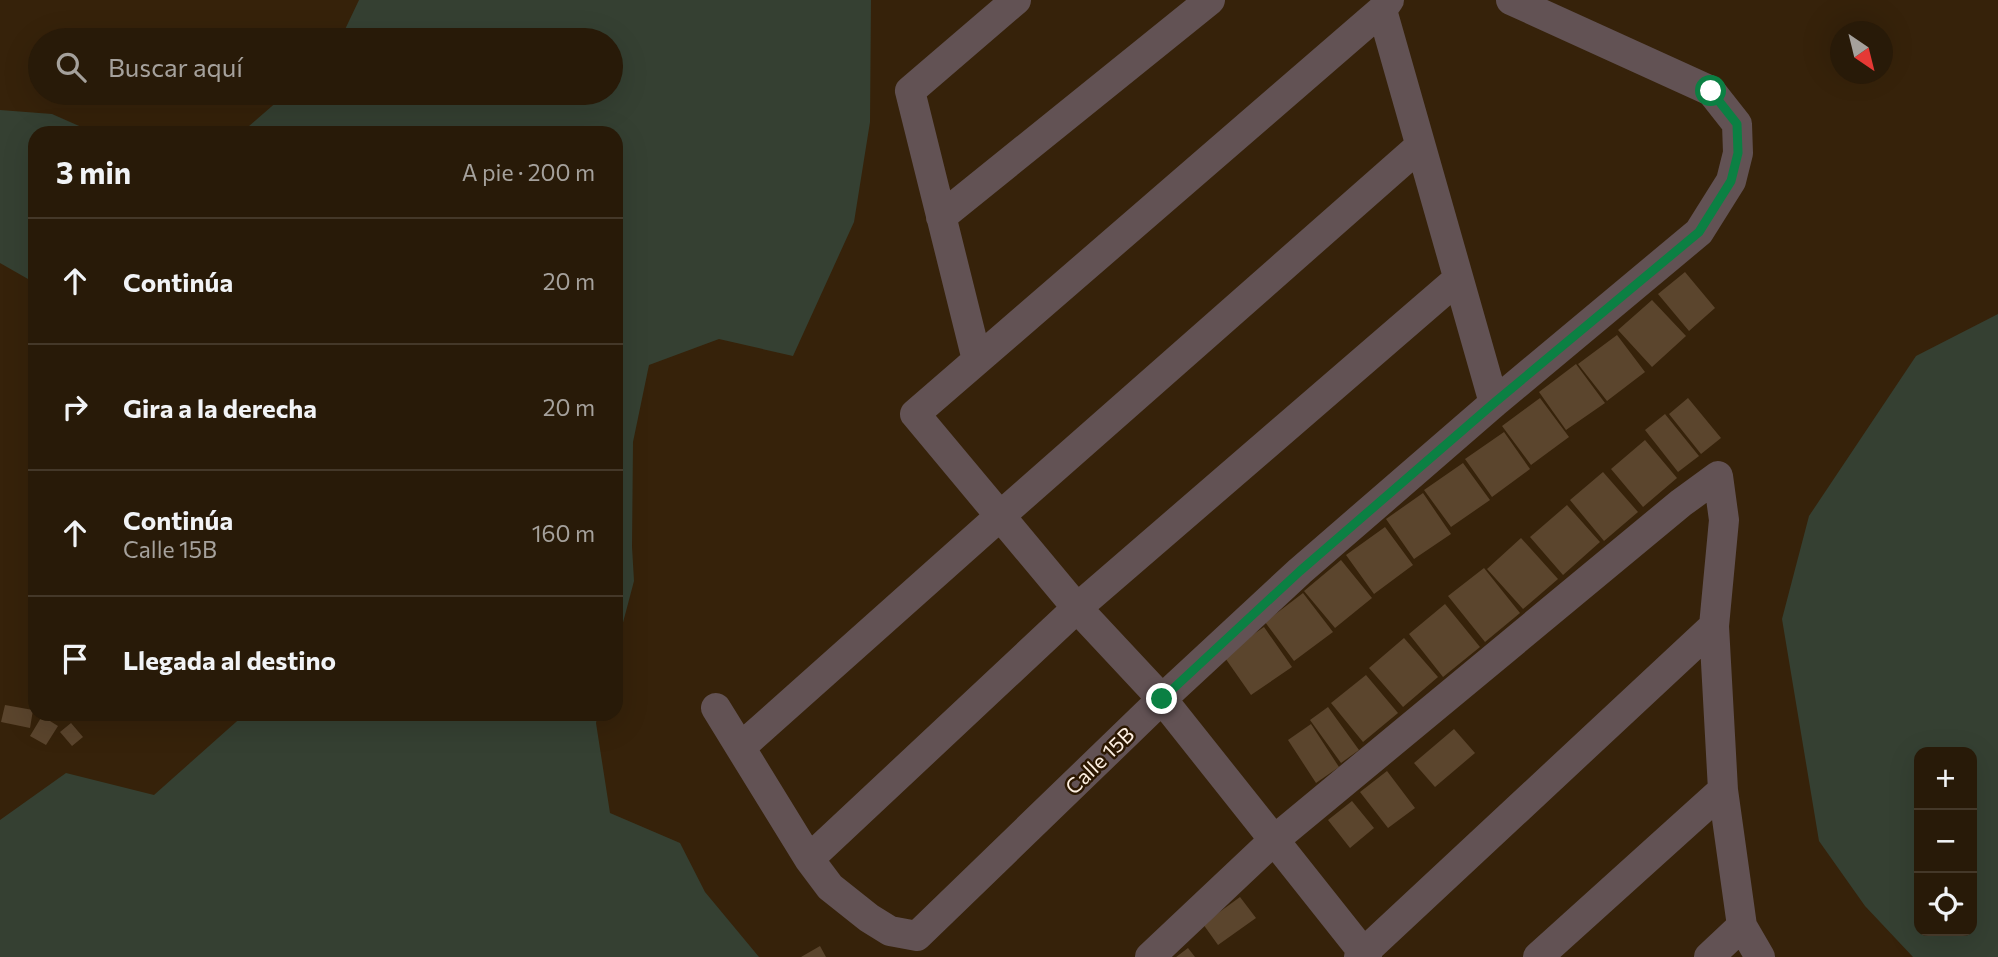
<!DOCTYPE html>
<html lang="es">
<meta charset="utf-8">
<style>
body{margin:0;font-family:Commissioner,sans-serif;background:#302312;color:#f1f3f6}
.controls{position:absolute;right:21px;bottom:21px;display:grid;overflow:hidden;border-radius:14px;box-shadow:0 7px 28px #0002}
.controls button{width:63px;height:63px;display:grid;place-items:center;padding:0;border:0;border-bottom:2px solid #443829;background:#281a08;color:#f1f3f6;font:35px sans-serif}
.compass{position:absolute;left:1830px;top:21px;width:63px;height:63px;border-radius:50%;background:#281a08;box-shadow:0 7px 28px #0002;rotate:145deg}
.stop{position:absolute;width:21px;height:21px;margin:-16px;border:5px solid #0b8043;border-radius:50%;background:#fff}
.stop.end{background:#0b8043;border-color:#fff;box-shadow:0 2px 7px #0008}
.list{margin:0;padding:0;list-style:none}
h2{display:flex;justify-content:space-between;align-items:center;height:91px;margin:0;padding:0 28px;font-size:30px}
h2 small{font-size:23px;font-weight:400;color:#a5a19c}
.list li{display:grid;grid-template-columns:46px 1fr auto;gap:21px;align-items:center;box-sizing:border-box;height:126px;padding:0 28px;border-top:2px solid #443829}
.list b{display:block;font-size:26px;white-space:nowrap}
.list p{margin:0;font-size:23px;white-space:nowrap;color:#a5a19c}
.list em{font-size:23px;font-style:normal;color:#a5a19c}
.icon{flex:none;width:38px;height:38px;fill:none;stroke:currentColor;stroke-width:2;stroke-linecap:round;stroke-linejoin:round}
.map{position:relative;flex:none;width:1998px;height:957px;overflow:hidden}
.search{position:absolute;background:#281a08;box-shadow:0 7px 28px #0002;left:28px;top:28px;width:595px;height:77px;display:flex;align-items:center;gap:18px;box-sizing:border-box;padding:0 24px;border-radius:38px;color:#a5a19c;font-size:26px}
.panel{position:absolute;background:#281a08;box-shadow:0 7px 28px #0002;left:28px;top:126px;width:595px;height:595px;border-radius:21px}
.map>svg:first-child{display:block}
</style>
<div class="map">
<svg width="1998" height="957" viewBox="0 0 1998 957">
<rect width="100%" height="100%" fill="#36220a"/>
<!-- green -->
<path fill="#354032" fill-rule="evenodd" d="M359 0H871L870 122 854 222 793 356 719 339 649 365 633 442 632 547 634 581 616 649V133H241L287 93H611V40H340Z
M0 110 52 114 95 133H35V283L0 263Z
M1998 314V957H1913L1865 906 1819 841 1782 619 1809 516 1916 356ZM1972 752V931H1919V752Z
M245 714H598L596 723 610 813 680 843 705 892 759 957H0V820L66 773 154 795Z"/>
<!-- building -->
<path fill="#5b452d" d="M1685 272 1715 308 1689 331 1658 294Z
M1652 300 1686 336 1652 367 1618 330Z
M1617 335 1645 372 1607 401 1578 364Z
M1576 364 1605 403 1566 430 1539 392Z
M1540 398 1569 437 1531 465 1502 426Z
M1688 398 1721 438 1701 454 1669 414Z
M1665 414 1699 456 1678 472 1645 430Z
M1504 432 1530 469 1492 497 1465 459Z
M1645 440 1677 478 1643 507 1611 469Z
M1463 463 1490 500 1451 527 1424 490Z
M1603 472 1638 512 1604 541 1570 500Z
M1423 493 1451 534 1414 559 1386 519Z
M1567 505 1600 542 1563 575 1530 537Z
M1385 527 1413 565 1374 594 1346 555Z
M1521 538 1558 579 1523 609 1487 569Z
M1341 560 1372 598 1335 628 1304 591Z
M1484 568 1520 613 1485 642 1448 596Z
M1303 593 1333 632 1294 661 1265 622Z
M1445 604 1480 647 1443 677 1409 634Z
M1264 627 1292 667 1251 695 1223 655Z
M1404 638 1438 677 1403 707 1369 668Z
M1366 675 1398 713 1363 742 1331 703Z
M5 705 33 710 30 728 1 722Z
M1328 707 1359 750 1341 763 1310 720Z
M42 716 58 726 46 745 30 736Z
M71 723 83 737 72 746 60 732Z
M1311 724 1339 767 1316 783 1288 740Z
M1454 729 1475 753 1435 787 1414 763Z
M1387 771 1415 808 1388 828 1360 792Z
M1352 801 1374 828 1350 848 1328 820Z
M1240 897 1256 918 1218 945 1203 924Z
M820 946 826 957H801Z
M1188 948 1195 957H1176Z"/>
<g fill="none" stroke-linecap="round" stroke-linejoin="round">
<!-- minor -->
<path stroke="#625254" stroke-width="30" d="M1382 10 1494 403
M941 217 1210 0
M977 360 910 91 1016 0
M716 708 809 859 830 887 869 918 890 931 917 936 1162 699 1300 571 1494 403 1699 232 1731 181 1738 153 1737 124 1711 91 1511 0
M741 747 999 517 1420 146
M809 859 1077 608 1458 279
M1150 957 1273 841 1681 503 1718 476 1724 520 1714 626 1723 790 1742 926 1760 957
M1359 957 1714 626
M1367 957 1162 699 1077 608 915 414 1382 10 1389 0
M1538 957 1723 790
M1709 957 1742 926"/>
</g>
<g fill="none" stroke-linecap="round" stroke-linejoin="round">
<!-- route -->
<path stroke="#0b8043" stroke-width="9" d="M1162 699 1300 571 1494 403 1699 232 1731 181 1738 153 1737 124 1711 91"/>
</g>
<g text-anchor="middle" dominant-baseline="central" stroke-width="5" stroke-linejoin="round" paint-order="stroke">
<!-- street labels -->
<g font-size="21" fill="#fdefe1" stroke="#2c1802">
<text transform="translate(1099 760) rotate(-44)">Calle 15B</text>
</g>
</g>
</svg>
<div class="controls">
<button>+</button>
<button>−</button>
<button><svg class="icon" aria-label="locate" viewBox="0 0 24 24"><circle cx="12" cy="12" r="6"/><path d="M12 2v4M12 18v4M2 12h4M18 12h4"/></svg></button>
</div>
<svg class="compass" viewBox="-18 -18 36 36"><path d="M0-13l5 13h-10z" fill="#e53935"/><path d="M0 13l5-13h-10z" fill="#a5a19c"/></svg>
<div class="stop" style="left:1711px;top:91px"></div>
<div class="stop end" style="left:1162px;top:699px"></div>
<div class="search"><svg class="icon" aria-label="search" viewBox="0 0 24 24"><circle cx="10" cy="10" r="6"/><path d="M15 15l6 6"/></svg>Buscar aquí</div>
<section class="panel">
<h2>3 min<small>A pie · 200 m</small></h2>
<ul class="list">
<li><svg class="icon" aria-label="ahead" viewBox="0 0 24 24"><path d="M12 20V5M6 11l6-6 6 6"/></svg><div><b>Continúa</b></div><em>20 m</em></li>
<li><svg class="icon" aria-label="right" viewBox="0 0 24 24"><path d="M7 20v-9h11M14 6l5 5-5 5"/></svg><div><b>Gira a la derecha</b></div><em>20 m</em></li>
<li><svg class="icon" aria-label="ahead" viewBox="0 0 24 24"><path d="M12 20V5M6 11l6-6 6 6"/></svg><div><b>Continúa</b><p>Calle 15B</p></div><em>160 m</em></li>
<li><svg class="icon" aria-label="arrive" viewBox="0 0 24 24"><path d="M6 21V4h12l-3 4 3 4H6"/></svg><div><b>Llegada al destino</b></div></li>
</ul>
</section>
</div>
